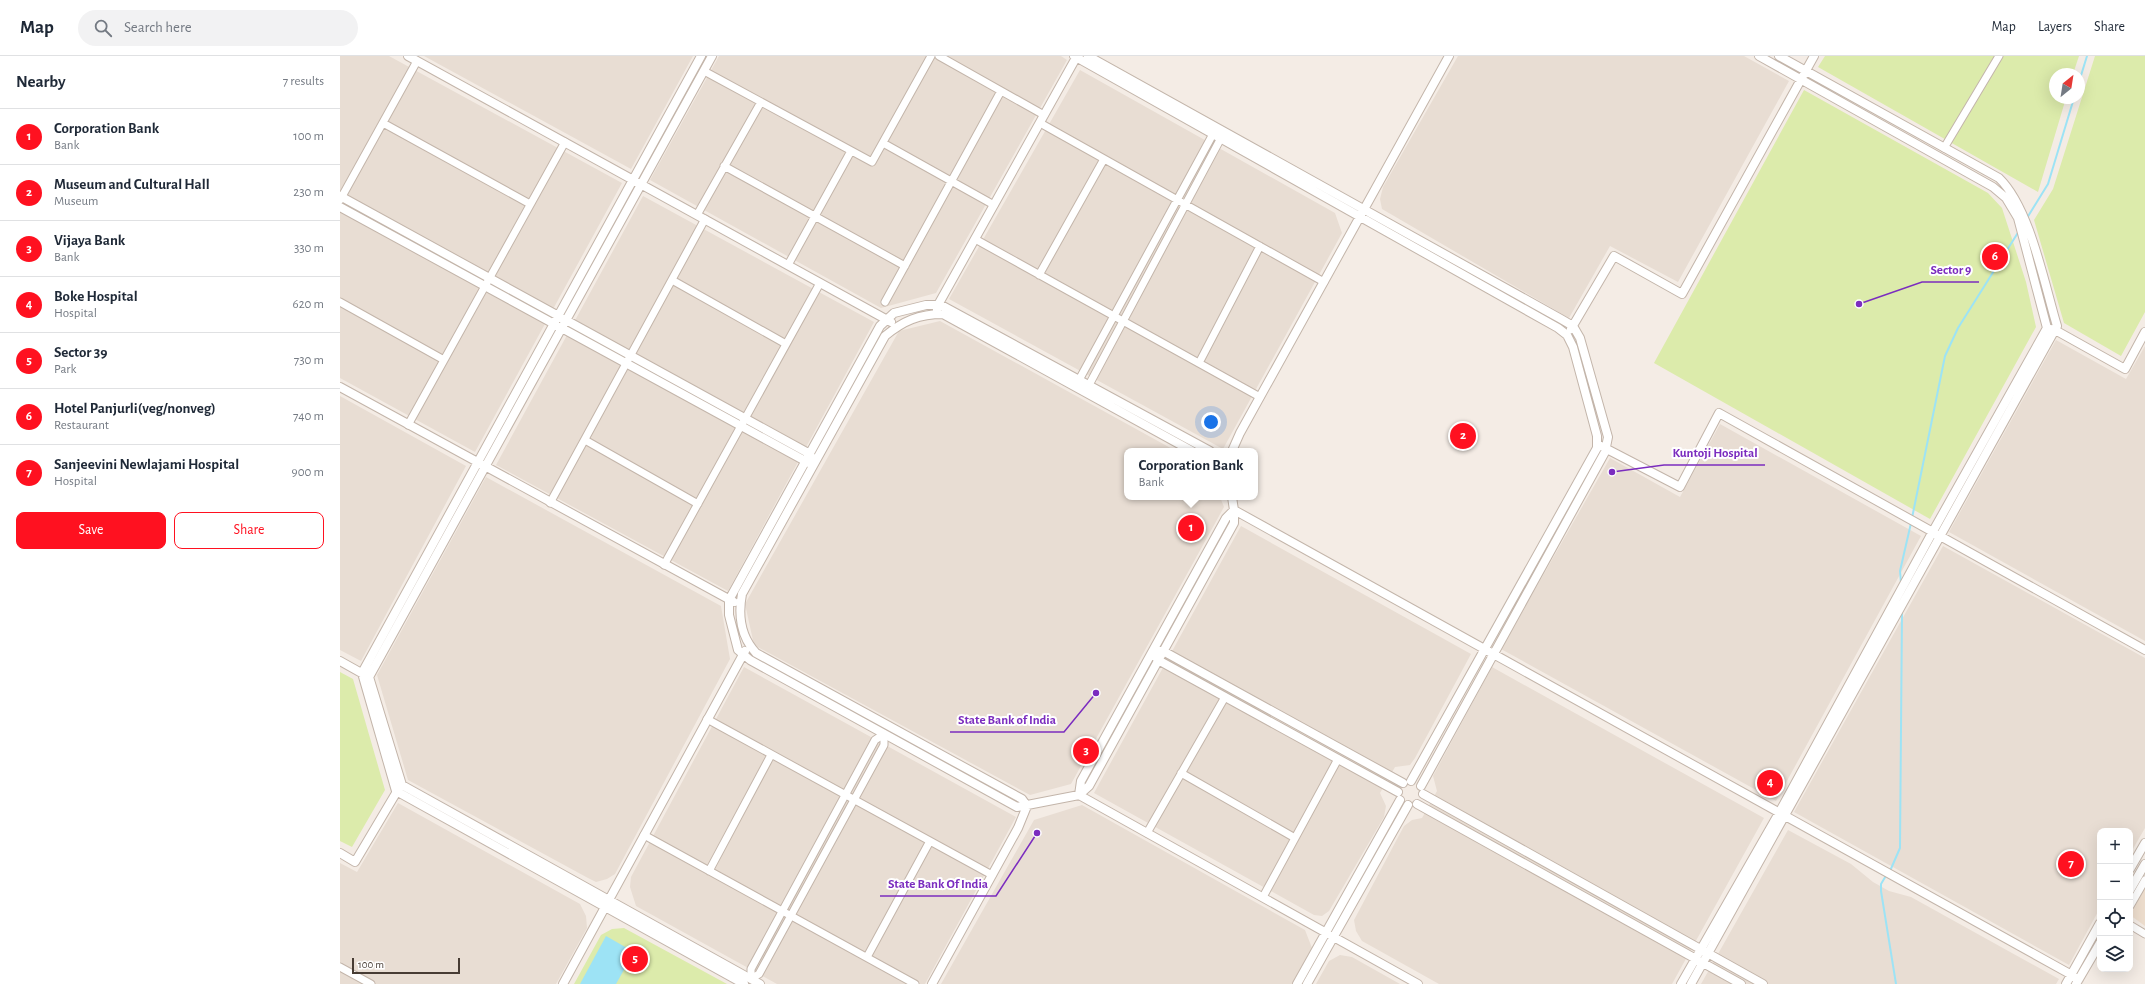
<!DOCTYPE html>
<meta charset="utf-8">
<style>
body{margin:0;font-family:"Alegreya Sans",sans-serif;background:#f2f2f3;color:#1f2937}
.controls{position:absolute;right:12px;bottom:12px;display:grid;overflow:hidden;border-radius:8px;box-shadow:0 4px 16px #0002}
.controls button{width:36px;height:36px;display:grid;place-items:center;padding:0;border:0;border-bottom:1px solid #e0e1e3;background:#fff;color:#1f2937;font:20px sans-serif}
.compass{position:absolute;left:1709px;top:12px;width:36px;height:36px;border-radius:50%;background:#fff;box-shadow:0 4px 16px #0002;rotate:30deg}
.scale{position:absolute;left:12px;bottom:10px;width:108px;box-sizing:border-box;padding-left:4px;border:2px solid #473c34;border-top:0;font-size:11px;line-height:14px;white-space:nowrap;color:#473c34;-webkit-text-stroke:3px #fff;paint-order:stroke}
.you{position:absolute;left:871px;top:366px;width:14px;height:14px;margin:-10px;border:3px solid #fff;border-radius:50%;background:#1a73e8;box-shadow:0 0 0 6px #1a73e833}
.badge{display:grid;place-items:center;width:26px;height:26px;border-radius:50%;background:#ff1120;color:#fff;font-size:13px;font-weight:700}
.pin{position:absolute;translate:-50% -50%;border:2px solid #fff;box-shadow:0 1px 4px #0006}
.popup{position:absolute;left:784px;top:392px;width:134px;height:52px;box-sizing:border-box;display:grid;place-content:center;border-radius:8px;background:#fff;filter:drop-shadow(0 1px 3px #0005);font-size:13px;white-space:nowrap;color:#747a83}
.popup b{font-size:15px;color:#1f2937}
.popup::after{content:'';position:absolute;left:50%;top:100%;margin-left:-8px;border:8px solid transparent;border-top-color:#fff}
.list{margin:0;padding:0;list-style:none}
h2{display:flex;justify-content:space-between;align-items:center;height:52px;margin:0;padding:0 16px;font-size:17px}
h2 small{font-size:13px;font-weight:400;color:#747a83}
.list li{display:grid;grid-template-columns:26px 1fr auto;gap:12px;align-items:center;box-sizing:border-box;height:56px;padding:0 16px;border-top:1px solid #e0e1e3}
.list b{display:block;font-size:15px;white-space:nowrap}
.list p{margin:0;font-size:13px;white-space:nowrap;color:#747a83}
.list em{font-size:13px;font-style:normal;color:#747a83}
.actions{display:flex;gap:8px;padding:12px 16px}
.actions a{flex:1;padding:9px 0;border:1px solid #ff1120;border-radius:8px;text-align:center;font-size:14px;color:#ff1120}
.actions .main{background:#ff1120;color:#fff}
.icon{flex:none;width:22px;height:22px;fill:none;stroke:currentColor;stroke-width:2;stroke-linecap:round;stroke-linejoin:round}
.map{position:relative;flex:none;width:1805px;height:928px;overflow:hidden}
header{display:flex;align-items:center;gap:24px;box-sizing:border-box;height:56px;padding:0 20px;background:#fff;border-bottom:1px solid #e0e1e3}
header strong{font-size:19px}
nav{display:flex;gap:22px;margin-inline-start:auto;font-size:14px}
.search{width:280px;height:36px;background:#f2f2f3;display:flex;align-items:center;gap:10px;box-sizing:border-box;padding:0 14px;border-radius:22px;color:#747a83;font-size:15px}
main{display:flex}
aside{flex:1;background:#fff}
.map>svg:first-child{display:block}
</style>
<header>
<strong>Map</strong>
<div class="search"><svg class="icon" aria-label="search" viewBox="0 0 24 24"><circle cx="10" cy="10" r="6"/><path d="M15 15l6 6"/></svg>Search here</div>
<nav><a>Map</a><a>Layers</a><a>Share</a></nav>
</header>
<main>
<aside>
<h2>Nearby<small>7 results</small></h2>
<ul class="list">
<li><span class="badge">1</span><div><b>Corporation Bank</b><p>Bank</p></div><em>100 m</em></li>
<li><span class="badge">2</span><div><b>Museum and Cultural Hall</b><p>Museum</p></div><em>230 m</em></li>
<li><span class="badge">3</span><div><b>Vijaya Bank</b><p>Bank</p></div><em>330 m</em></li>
<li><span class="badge">4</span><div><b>Boke Hospital</b><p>Hospital</p></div><em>620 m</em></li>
<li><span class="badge">5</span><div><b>Sector 39</b><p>Park</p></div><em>730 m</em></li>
<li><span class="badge">6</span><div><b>Hotel Panjurli(veg/nonveg)</b><p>Restaurant</p></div><em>740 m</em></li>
<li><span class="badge">7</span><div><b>Sanjeevini Newlajami Hospital</b><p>Hospital</p></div><em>900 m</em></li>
</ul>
<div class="actions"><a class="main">Save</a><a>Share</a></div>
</aside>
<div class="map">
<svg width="1805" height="928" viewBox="0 0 1805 928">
<rect width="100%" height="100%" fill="#f4ece5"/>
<!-- residential -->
<path fill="#e8ddd3" d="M0 0H49L282 127 135 396 0 322Z
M84 0H353L291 113Z
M379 0H721L727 4 596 237 541 252 310 124Z
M1118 0H1404L1449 25 1338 226 1270 190 1229 262 1042 153 1040 143 1043 131Z
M740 14 995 157 1002 177 883 393 609 243Z
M303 140 534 266 388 535 156 409Z
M600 265 836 395H787V441H880L884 451 731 728 690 739 414 589 405 548 559 275Z
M1716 284 1786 323 1805 290V585L1609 476Z
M0 340 126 410 21 605 0 594Z
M1380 368 1581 480 1436 745 1161 593 1270 402 1340 441Z
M146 421 381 550 390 603 275 818 267 823 256 826 248 822 68 724 37 619Z
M901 470 1131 598 1075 702 1070 709 1055 711 1040 737 1046 750 1044 761 989 855 982 860 974 859 754 737Z
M1603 490 1805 602V772L1790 798V775H1760V852L1729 909 1454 756Z
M404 611 676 761 585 928H437L296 850 290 831 291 821Z
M1152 611 1424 762 1332 928H1099L1022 885 1016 875 1014 864 1064 770 1072 764 1082 762 1097 735 1093 720Z
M58 747 240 848 246 860 247 872 216 928H0V807L17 816Z
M742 749 965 874 972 892 952 928H601L694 764Z
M1448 774 1511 808 1533 826 1549 835 1571 841 1719 923 1716 928H1361Z
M1000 899 1012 901 1060 928H976L989 905Z"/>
<!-- education -->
<path fill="#eedece" d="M1805 832V870L1790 859Z"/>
<!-- green -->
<path fill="#dcebab" d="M1485 0H1739L1733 18H1715V42H1726L1698 136 1478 11Z
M1755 0H1805V256L1781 300 1724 267 1694 164 1713 133Z
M1464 34 1648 137 1662 152 1686 226 1696 271 1590 463 1314 307Z
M0 616 13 623 45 734 12 791 0 785Z
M284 872 387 928H234L261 879 272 873Z"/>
<!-- water -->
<path fill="#9de3f5" d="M266 880 294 896 276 928H240Z"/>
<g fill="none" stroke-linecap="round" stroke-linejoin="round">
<!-- stream -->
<path stroke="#9de3f5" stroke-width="2" d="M1739 26 1747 0
M1687 162 1708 128 1734 42
M1572 462 1605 300 1618 272 1679 175
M1561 527 1560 515 1571 467
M1550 815 1560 792 1562 555
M1547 818 1541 828V835L1556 928"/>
<defs>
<path id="minor" d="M599 0 704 59
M364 15 532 106 591 0
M43 67 190 148
M700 67 984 226
M543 87 654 149
M1604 92 1659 0
M384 110 565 210
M0 144 77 5
M357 159 421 46
M635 183 920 341
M448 209 511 95
M699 219 764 103
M332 224 446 288
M0 246 104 304
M545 246 661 35
M859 307 920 190
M739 324 873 78 877 75
M749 329 881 82V77
M68 369 225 86
M245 384 358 448
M210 447 365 163
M324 509 480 227
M367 663 652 819
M841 717 955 782
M807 777 885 641
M304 779 575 928
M369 815 431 699
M923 841 998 703
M1790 850 1805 824
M1790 869 1805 878
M527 901 590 785
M0 911 31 928
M411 923V913L535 684 544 678
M411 923 419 918 544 689V678"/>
<path id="tertiary" d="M68 0 551 266
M361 0 22 617 56 735 404 928
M372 0 29 621 62 729 420 928
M734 0 1218 272 1227 279 1233 291 1257 380V392L1071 725
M748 0 1221 263 1233 270 1240 282 1268 381 1265 396 1081 730
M0 140 470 398 472 403
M0 151 469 407
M597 253 598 249 737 0
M1231 273 1274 200 1342 238 1474 0
M1710 273 1715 274 1785 313 1805 276
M0 331 394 546
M1261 390 1340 431 1379 357 1805 594
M870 395 601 249H586L554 257 540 270 389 544V559L398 594 410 604 677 751 739 739 1078 928
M892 395 900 377 1109 0
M892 441 894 454 1739 923
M894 454V467L749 730 739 739 741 725 886 462Z
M819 595H823L1063 727
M815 600 818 604 1058 736
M0 605 25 619
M1083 738 1423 928
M1077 748 1401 928
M687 750 682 743 416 597C401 581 398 559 402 538L545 280C563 265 579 258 603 258L852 395
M0 797 15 806 59 732
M1790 813 1805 787
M1790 834 1805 808
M223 928 405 595
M592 928 678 772 687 750
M957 928 1060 744
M967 928 1068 749
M1341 928 1439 757 1592 477 1707 272 1678 162 1666 142 1653 131 1419 0
M1351 928 1717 270C1704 227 1690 152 1659 122L1439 0
M1726 928 1760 867
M1736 928 1760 887"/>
</defs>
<!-- minor casing -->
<use href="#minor" stroke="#c3b5aa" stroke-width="9"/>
<!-- tertiary casing -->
<use href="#tertiary" stroke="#c3b5aa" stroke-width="10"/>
<!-- minor -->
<use href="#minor" stroke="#fff" stroke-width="7"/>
<!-- tertiary -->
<use href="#tertiary" stroke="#fff" stroke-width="8"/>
</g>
<!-- callouts -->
<path fill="none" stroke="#7b2cbf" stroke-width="1.5" d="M1519 248L1582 226H1639M1272 416L1324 409H1425M756 637L724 676H610M697 777L656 840H540"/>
<g fill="#7b2cbf" stroke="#fff" stroke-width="1.5">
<circle cx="1519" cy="248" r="4"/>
<circle cx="1272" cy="416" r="4"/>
<circle cx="756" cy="637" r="4"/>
<circle cx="697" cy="777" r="4"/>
</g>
<g font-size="13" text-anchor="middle" font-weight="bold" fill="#7b2cbf" stroke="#fff" stroke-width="4" stroke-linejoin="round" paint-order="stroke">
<text x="1611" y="218">Sector 9</text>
<text x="1375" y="401">Kuntoji Hospital</text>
<text x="667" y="668">State Bank of India</text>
<text x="598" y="832">State Bank Of India</text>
</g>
</svg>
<div class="controls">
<button>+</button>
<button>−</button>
<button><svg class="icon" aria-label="locate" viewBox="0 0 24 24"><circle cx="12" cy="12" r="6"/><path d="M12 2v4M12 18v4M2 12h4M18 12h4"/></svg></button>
<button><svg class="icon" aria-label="layers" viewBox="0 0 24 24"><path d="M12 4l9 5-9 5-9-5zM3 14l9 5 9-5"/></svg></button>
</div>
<svg class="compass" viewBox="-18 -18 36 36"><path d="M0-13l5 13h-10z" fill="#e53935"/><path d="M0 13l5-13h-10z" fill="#747a83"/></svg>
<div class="scale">100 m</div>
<div class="you"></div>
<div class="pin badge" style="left:851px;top:472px">1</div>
<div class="popup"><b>Corporation Bank</b>Bank</div>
<div class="pin badge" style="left:1123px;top:380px">2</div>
<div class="pin badge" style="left:746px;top:695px">3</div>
<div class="pin badge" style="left:1430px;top:727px">4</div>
<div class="pin badge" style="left:295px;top:903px">5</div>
<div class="pin badge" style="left:1655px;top:201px">6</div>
<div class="pin badge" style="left:1731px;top:808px">7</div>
</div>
</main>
